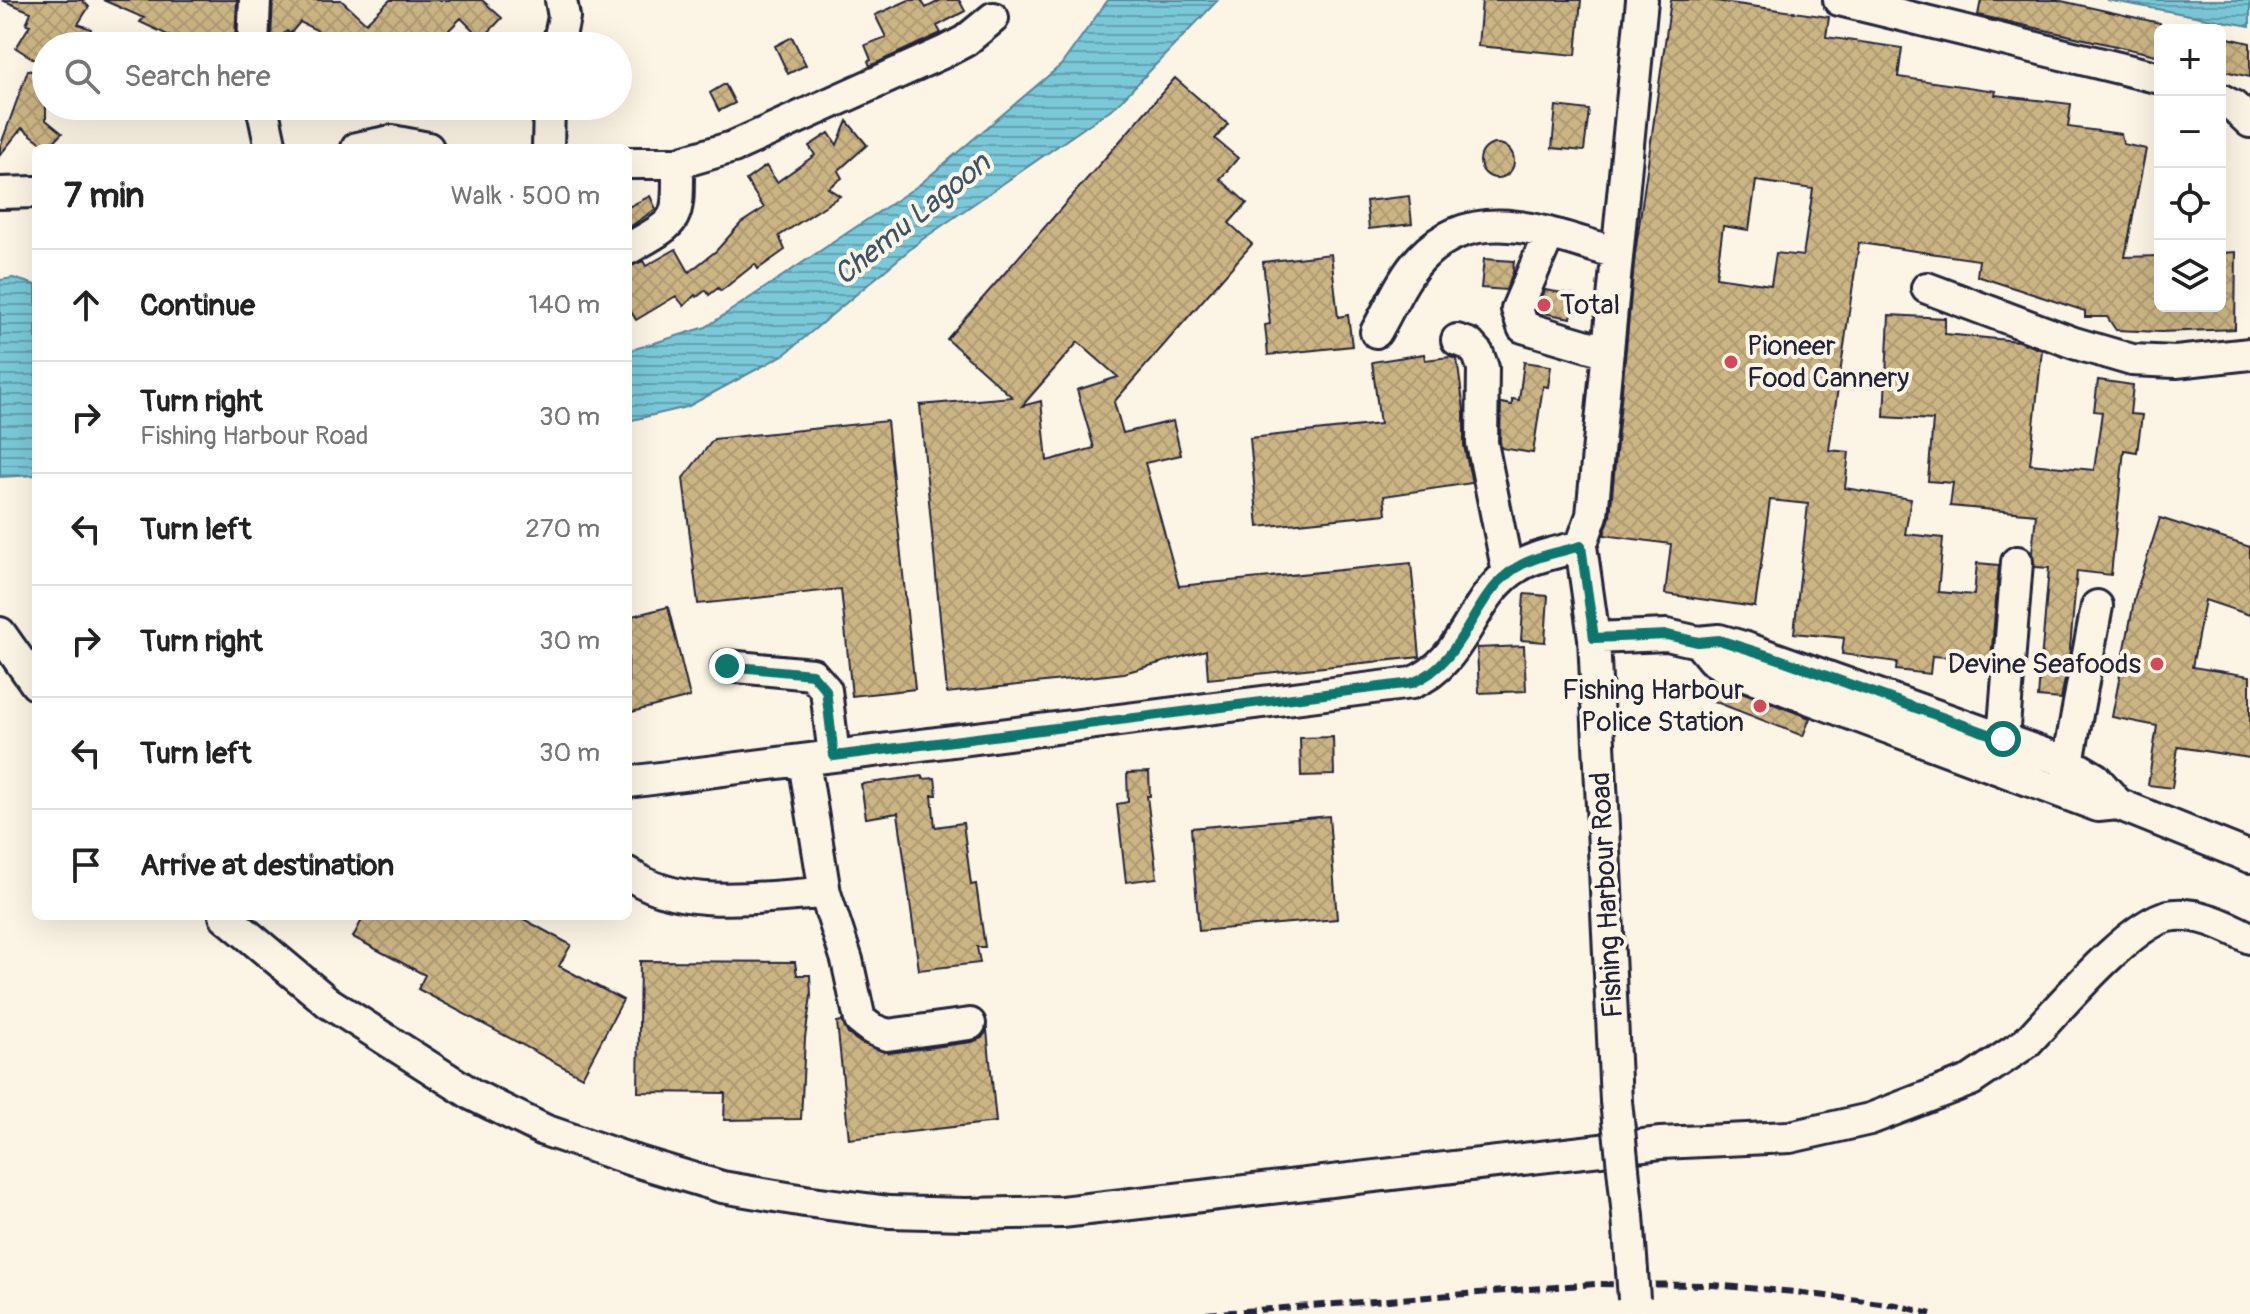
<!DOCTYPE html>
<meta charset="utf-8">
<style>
body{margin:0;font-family:Pangolin,sans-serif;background:#f6f6f6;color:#222}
.controls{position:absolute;right:24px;top:24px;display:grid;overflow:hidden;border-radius:12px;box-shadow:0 8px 32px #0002}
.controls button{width:72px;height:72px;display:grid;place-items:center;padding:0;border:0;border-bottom:2px solid #e0e0e0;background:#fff;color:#222;font:40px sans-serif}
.stop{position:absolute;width:24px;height:24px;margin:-18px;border:6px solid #0f766e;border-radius:50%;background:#fff}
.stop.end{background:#0f766e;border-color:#fff;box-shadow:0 2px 8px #0008}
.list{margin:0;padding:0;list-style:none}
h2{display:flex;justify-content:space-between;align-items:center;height:104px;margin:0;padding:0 32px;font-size:34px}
h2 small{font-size:26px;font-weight:400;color:#767676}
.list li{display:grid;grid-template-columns:52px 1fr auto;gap:24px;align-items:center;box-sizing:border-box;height:112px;padding:0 32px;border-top:2px solid #e0e0e0}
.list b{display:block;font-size:30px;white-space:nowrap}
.list p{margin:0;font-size:26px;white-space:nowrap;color:#767676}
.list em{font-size:26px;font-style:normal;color:#767676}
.icon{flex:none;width:44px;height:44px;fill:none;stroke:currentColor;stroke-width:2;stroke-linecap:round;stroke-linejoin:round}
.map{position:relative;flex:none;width:2250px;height:1314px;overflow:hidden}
.search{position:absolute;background:#fff;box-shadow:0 8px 32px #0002;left:32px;top:32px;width:600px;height:88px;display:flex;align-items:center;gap:20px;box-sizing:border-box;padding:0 28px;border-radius:44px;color:#767676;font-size:30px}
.panel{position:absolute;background:#fff;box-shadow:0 8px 32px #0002;left:32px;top:144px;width:600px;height:776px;border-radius:12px}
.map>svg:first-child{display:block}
</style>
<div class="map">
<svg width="2250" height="1314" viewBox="0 0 2250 1314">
<defs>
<pattern id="water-rules" width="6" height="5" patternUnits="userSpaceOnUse" patternTransform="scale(2)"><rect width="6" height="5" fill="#7ac8d8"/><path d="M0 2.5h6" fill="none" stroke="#64a2b0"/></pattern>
<pattern id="building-cross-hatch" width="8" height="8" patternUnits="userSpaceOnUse" patternTransform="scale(2)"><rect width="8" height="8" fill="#ccb584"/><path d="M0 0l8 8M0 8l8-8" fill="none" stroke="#af9b73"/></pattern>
</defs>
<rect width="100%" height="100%" fill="#fcf5e5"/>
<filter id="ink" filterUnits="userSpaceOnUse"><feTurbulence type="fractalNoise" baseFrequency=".0125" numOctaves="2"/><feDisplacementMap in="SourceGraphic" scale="16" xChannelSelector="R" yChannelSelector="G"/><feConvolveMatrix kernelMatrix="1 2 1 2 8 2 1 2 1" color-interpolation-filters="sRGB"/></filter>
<g filter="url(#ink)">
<!-- water -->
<path fill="url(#water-rules)" stroke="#578699" stroke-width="2" d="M1108 0H1218L1117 105 920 241 785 354 687 407 628 421V351L706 327 919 185 1061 65Z
M2107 0H2250V26Z
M13 278 36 285V475L0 477V280Z"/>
<!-- building -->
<path fill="url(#building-cross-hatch)" stroke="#22223b" stroke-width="2" fill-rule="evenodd" d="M2 0H82L89 7 78 24 91 29 84 46H46L37 61 16 48 30 25 26 24 31 12Z
M103 0H237L235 39 229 46H191L140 22 144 18Z
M273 0H341L366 23 390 0H482L502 18 482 39 461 18 433 46H341L333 38 300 22 290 34 287 31 275 41 271 38Z
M909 0H921L926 8 941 0H959L965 11 937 26 941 33 870 66 868 61 871 60 865 45 886 37 875 15Z
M1482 0H1581L1576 55 1478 46Z
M1671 0H1708L1829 17 1826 37 1902 48 1898 77 1996 91 1995 95 2071 104 2068 127 2121 134 2123 144 2146 149 2125 257 2160 256V306H2220V253L2236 252 2235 329 2161 332 2116 330 2107 317H2085V311L1977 276 1979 260 1859 243 1829 450 1849 452 1845 488 1911 499 1905 534 1943 538 1938 592 1974 595 1977 563 1999 565 1991 660 1932 656 1930 674 1896 670 1897 662 1842 654 1844 638 1794 633 1808 504 1770 500 1755 607 1665 594 1671 544 1604 535 1610 517 1635 254ZM1756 181 1813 189 1803 256 1776 253 1771 285 1716 277 1723 226 1749 230Z
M1981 0H2057L2160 23V56L1978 15Z
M2220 36 2250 43V77L2220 70Z
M792 37 806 65 788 74 775 46Z
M28 70 46 76V120L62 133 48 148 22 128 0 155V147Z
M1175 78 1228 124 1215 139 1238 158 1220 179 1247 203 1229 223 1252 244 1114 402 1123 433 1173 421 1181 455 1145 463 1179 586 1411 563 1420 657 1208 679 1206 650 1124 673 947 693 920 405 1012 397 947 339ZM1078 342 1118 377 1077 390 1094 448 1047 461 1041 401 1022 406Z
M725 84 735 103 719 111 710 93Z
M1556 106 1589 110 1584 151 1552 148Z
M847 121 867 145 838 171 842 178 828 188 840 196 779 236 785 250 758 269 755 264 721 291 718 288 709 295 706 290 697 297 695 295 684 306 676 296 636 320 628 307V267L643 261 646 266 676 249 689 272 716 251 741 223 764 208 746 180 766 166 777 182 815 155 809 146 829 133 837 145Z
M1480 161a17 17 0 1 1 34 0a17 17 0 1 1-34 0Z
M650 196 656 209 628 228V207Z
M1409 196 1412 224 1369 229 1366 201Z
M1331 254 1338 317 1348 315 1352 346 1268 355 1265 325 1270 324 1263 262Z
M1484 259 1514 261 1513 272 1506 290 1481 288Z
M1545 290 1575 295 1571 318 1537 312Z
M1889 315 1945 318V334L2018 341 2042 350 2030 464 2094 470 2102 412 2094 411 2098 380 2133 385 2130 414 2142 415 2137 452 2124 450 2111 575 2077 571 2069 659 2061 699 2038 697 2049 568 2035 567 2032 553 2036 514 1950 506 1953 483 1928 481 1933 420 1884 417Z
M1424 354 1425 360 1450 357 1457 359 1464 410V446L1472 483 1384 496 1386 514 1258 527 1250 438 1380 424 1372 362Z
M1524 362 1551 366 1548 387 1543 386 1533 453 1501 448 1500 441 1501 403 1512 405V399L1519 400Z
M887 421 915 689 852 696 841 589 698 604 683 478 714 439Z
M2160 518 2250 547V615L2205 600 2192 667 2250 676V758L2178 747 2172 788 2148 785 2157 726 2112 717 2135 596Z
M1524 594 1548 596 1545 642 1521 640Z
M668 607 690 697 628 713V617Z
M1524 646 1526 691 1479 693 1477 648Z
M1715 682 1810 718 1803 736 1708 699Z
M1333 737 1334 775 1301 776 1300 738Z
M1149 772 1150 796H1147L1157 878 1126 882 1117 804 1128 802 1127 773Z
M923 776V779L935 778 937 795H932L935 827 963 823 971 885 976 884 985 947H977L980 963 919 970 898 813 866 818 861 784Z
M1329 816 1337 919 1199 931 1191 828Z
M364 916H518L571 945 559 966 623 1000 582 1077 418 989 425 975 353 937Z
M640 961 795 962 797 975H810L811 996 805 1038 801 1119 724 1120 725 1093 638 1092Z
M842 1021 848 1034 861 1043 889 1053 972 1042 982 1038 987 1030 996 1122 849 1139 837 1022Z"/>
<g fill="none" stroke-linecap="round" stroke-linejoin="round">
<defs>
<path id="minor" d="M1839 0 2160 78
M253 46 255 0
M558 46 564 17 561 0
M2220 99 2233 106 2250 122
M262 106 271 148
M357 148 392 141 428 148
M548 148 549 106
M628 163H678L733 147 944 52 965 41 993 18
M0 193 36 192
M1549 234 1517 309 1523 327 1608 352
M628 249C680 219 678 224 678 163
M1927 288 2074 343 2132 360 2176 362 2250 354
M1376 332C1390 308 1402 278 1421 258 1477 199 1551 235 1617 253
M1457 340 1469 344 1478 354 1483 368 1482 443 1508 573
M0 633 36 684
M1594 638 1667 635 1698 642 1719 640 1743 647 2070 763 2095 778 2118 804
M1698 642 1712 659 1725 667 2098 806 2118 804 2250 857
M727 666 812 674 826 690 834 756
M2003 739 2017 562
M804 761 825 893 847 960 860 1020 872 1029 887 1035 970 1024
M2065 779 2097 606
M628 782 1412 683C1463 663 1470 602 1510 572 1530 556 1557 553 1581 546
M628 873C679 912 765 896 825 893
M225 916 329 1003 473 1095 544 1130 632 1160 722 1187 805 1201 889 1212 966 1214 1062 1212 1661 1143 1790 1137 1870 1119 1971 1080 2026 1043C2057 1011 2128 925 2168 916 2195 910 2227 926 2250 938
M1616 1101 1594 638 1581 546 1592 515 1642 0
M1628 1216 1632 1271"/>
</defs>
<!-- minor casing -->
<use href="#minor" stroke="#22223b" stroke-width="36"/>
<!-- minor -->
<use href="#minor" stroke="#fcf5e5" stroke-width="30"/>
<!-- rail -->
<path stroke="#22223b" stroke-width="6" stroke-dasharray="12 6" stroke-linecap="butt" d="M1206 1314 1595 1284 1713 1285 1795 1292 1896 1305 1931 1314"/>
<defs>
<path id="minor-bridge" d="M1616 1101 1628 1216
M1632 1271 1634 1299"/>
</defs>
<!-- minor-bridge casing -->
<use href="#minor-bridge" stroke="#22223b" stroke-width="36" stroke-linecap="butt"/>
<!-- minor-bridge -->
<use href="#minor-bridge" stroke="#fcf5e5" stroke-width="30"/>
</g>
</g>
<g fill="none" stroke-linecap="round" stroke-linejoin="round" filter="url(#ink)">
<!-- route -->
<path stroke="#0f766e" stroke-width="10" d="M727 666 812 674 826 690 834 756 1412 683C1463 663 1470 603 1510 572 1531 556 1557 553 1581 546L1594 638 1667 635 1698 642 1719 640 1779 659 2003 739"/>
</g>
<!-- markers -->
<g fill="#d1495b" stroke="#fcf5e5" stroke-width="3">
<circle cx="1544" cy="305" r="8"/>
<circle cx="1731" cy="362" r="8"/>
<circle cx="2157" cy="664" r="8"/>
<circle cx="1760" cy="706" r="8"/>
</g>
<g text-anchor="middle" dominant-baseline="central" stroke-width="8" stroke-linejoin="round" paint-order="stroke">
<!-- poi labels -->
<g font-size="28" fill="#22223b" stroke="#fcf5e5" text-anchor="start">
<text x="1560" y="305">Total</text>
<text x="1747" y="346">Pioneer<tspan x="1747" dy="32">Food Cannery</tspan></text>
<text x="2141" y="664" text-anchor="end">Devine Seafoods</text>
<text x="1744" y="690" text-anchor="end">Fishing Harbour<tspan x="1744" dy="32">Police Station</tspan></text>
</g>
<!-- street labels -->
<g font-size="28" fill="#22223b" stroke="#fcf5e5">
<text transform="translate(1607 895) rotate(-93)">Fishing Harbour Road</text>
</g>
<!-- water labels -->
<g font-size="30" font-style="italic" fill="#3c546a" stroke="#fcf5e5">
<text transform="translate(912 219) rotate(-39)">Chemu Lagoon</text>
</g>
</g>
</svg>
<div class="controls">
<button>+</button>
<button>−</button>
<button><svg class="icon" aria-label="locate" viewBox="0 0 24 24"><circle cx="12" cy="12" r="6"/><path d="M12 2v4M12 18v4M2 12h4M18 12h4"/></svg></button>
<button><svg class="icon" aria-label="layers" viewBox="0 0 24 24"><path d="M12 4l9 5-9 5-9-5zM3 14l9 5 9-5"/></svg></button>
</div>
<div class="stop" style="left:2003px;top:739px"></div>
<div class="stop end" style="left:727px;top:666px"></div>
<div class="search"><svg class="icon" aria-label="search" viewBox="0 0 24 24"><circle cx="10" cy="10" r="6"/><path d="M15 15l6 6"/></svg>Search here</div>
<section class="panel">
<h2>7 min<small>Walk · 500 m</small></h2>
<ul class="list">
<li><svg class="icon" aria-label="ahead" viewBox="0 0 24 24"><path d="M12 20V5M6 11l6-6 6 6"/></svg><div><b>Continue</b></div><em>140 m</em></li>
<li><svg class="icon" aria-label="right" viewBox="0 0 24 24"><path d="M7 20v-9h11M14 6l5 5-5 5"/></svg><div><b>Turn right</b><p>Fishing Harbour Road</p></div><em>30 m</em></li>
<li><svg class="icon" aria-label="left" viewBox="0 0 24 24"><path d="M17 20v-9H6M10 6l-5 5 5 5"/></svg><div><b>Turn left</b></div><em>270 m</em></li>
<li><svg class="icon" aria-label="right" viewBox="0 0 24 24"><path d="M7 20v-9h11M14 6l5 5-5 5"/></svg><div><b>Turn right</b></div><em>30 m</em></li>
<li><svg class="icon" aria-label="left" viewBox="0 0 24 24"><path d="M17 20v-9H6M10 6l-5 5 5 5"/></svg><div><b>Turn left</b></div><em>30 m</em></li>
<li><svg class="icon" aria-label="arrive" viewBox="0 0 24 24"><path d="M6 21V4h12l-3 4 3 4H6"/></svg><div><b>Arrive at destination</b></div></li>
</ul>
</section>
</div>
